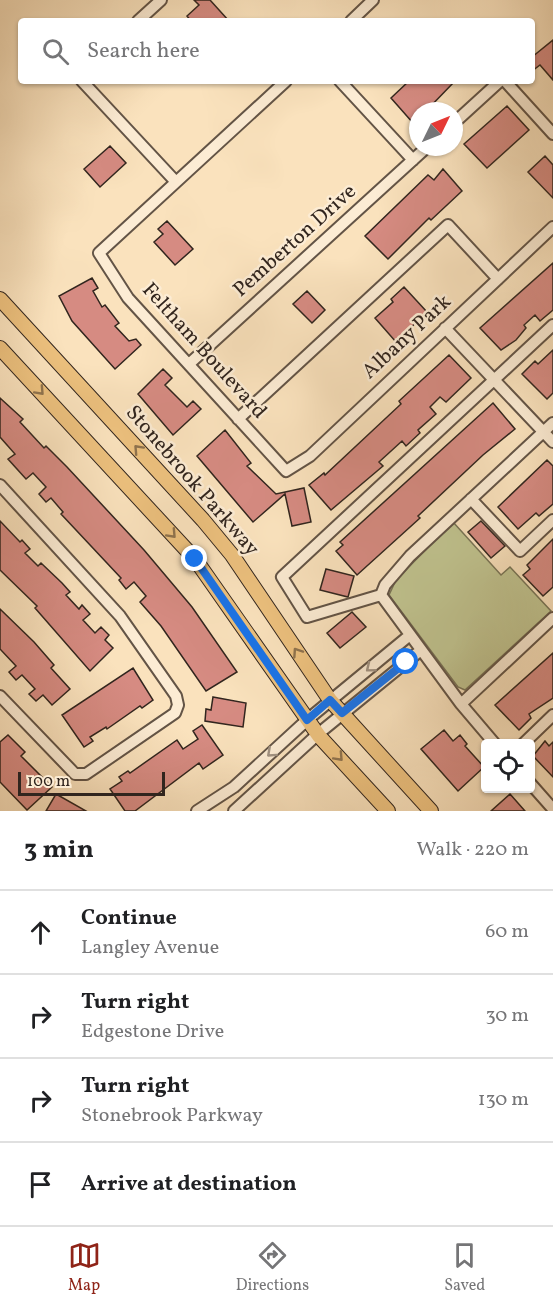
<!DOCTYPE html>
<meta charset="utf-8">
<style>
body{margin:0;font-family:Vollkorn,serif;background:#f2f2f2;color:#202124}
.controls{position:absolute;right:18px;bottom:18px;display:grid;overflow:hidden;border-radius:6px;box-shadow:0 2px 4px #0004}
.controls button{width:54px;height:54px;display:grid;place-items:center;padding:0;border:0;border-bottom:2px solid #e0e0e0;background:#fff;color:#202124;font:30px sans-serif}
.compass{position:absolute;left:409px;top:102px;width:54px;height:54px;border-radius:50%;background:#fff;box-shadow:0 2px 4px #0004;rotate:47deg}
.scale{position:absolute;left:18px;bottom:15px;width:147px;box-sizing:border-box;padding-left:6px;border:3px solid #31251e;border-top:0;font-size:16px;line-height:21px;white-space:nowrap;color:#31251e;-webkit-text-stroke:4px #fcecd4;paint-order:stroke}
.stop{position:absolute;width:18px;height:18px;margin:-14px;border:4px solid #1a73e8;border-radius:50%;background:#fff}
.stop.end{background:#1a73e8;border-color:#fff;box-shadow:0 2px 6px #0008}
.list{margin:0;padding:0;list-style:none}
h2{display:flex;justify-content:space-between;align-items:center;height:78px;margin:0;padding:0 24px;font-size:26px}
h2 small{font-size:20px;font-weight:400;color:#757577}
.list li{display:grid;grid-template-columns:39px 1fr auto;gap:18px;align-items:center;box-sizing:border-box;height:84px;padding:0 24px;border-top:2px solid #e0e0e0}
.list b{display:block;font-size:22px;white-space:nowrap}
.list p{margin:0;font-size:20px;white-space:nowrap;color:#757577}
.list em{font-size:20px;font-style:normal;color:#757577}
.icon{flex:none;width:33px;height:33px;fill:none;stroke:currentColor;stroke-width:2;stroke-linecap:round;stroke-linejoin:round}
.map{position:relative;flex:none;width:553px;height:811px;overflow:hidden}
.search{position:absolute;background:#fff;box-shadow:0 2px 4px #0004;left:18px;right:18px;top:18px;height:66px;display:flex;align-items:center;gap:15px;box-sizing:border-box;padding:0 21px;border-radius:6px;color:#757577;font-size:22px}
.sheet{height:414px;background:#fff}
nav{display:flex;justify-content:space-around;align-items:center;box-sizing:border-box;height:84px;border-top:2px solid #e0e0e0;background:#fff;font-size:16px;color:#757577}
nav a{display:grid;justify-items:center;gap:3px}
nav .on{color:#8f2418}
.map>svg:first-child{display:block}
</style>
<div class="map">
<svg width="553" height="811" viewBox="0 0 553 811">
<rect width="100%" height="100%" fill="#fae2bd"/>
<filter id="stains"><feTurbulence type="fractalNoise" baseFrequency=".00333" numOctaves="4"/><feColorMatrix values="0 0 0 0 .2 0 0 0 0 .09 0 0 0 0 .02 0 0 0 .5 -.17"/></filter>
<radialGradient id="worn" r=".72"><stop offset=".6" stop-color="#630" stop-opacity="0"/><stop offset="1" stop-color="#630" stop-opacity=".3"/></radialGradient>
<!-- green -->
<path fill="#c0c38f" stroke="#787456" stroke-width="1.5" d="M453 522 501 575 510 567 551 611 465 690 458 687 389 595 396 580Z"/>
<!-- building -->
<path fill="#d68b82" stroke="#31251e" stroke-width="1.5" d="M194 0H210L229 21H191L187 16 199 5Z
M553 40V80L540 65 532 71V57Z
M409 81H455L426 111H418V119L413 123 391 98Z
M507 106 529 130 487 168 464 144Z
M110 146 126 163 100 187 84 169Z
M545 156 553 165V198L528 172Z
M443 169 462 191 431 220 429 218 388 259 365 236 428 175 434 180Z
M167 221 193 249 175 265 154 242 163 234 158 229Z
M553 263V310L540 321 535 315 524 325 526 328 516 340 501 350 480 328Z
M92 278 98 288 93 291 102 307 105 305 119 323 115 326 129 341 136 339 141 345 115 369 72 321 59 296Z
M404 287 427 312 396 342 375 318 393 302 391 299Z
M307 291 325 310 312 323 293 304Z
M553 350V393L547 399 522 374 535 361 538 364Z
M449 355 471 378 446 402 440 397 430 407 436 414 418 430 420 433 406 446 402 441 379 462 383 466 331 510 309 485 324 473 325 475 401 404 399 401Z
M163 369 172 378 165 385 187 407 193 401 201 409 173 435 138 394Z
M0 398 23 419 20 422 44 448 46 446 67 467 144 550 192 607 237 672 206 691 161 626 140 602 146 596 134 582 126 589 119 580 121 578 61 514 63 512 51 498 46 502 39 494 46 487 33 473 26 479 8 459 15 454 0 437Z
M493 403 515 429 483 455 418 516 420 518 357 575 336 551 343 545 340 542Z
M225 430 251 463 247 466 276 494 304 488 311 522 292 526 285 494 253 522 197 456Z
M547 460 553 466V504L539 516 536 513 518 529 498 507Z
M0 521 20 542 22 540 30 549 25 553 38 566 41 563 62 583 70 592 66 595 79 609 82 605 90 614 83 620 95 633 101 627 109 635 105 640 113 648 90 671 35 608 37 606 0 570Z
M481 521 505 546 491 558 468 532Z
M553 539V587L543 596 523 575 530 569 527 565Z
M326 569 354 576 348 597 320 590Z
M0 609 34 642 54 665 51 668 70 689 52 705 43 695 36 701 29 694 35 689 22 675 16 680 9 672 16 666 0 649Z
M352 612 366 627 340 648 327 633Z
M553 653V698L529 714 531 718 519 730 495 705Z
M133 668 153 700 142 708 140 706 107 729 106 727 90 737 93 741 84 747 62 715Z
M213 697 246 703 243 727 205 721 206 709 211 710Z
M202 725 223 755 203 769 199 763 135 811H125L110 789 122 781 119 777 128 771 130 773 177 740 183 749 198 739 193 731Z
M444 730 453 741 460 735 467 744 465 746 484 767 458 791 421 749Z
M8 735 25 752 21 756 52 787 27 810 0 782V742Z
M545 741 549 746 553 742V777L533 756Z
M56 794 86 811H46Z
M510 794 525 811H491Z"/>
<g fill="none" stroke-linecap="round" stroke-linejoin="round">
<defs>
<path id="minor" d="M138 21 161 0
M351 21 373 0
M82 81 176 182
M286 81 99 253 128 298 286 471 310 456 553 227
M340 81 413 160
M505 81 553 134
M454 123 500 81
M445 328 553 442
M189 364 427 147
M238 419 448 225 498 279
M0 485 120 616 176 696 178 705 175 713 86 774H75L0 696
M471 499 520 551 553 520
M381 595 307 617 282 577 553 325
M381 595 385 585 410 556 553 423
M381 595 461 704 495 744
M461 704 553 618
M523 744 553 715
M530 783 553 809
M197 811 234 787 307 720 410 635
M234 811 318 734 421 650"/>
<path id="major" d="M0 299 203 520 232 555 330 700 431 811
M0 348 195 559 319 736 388 811"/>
</defs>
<!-- minor casing -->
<use href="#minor" stroke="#635446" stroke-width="14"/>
<!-- major casing -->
<use href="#major" stroke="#31251e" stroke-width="16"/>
<!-- minor -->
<use href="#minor" stroke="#fcecd4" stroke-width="10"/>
<!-- major -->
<use href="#major" stroke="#edc17e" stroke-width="14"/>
</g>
<!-- one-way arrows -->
<defs><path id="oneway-chevron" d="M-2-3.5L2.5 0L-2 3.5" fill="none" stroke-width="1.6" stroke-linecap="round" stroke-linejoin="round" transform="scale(1.5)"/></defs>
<g stroke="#8f734e">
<use href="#oneway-chevron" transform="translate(40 391) rotate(47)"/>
<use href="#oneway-chevron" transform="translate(138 449) rotate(-133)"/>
<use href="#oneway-chevron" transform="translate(172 534) rotate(47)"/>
<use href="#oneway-chevron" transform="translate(297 652) rotate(-124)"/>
<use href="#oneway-chevron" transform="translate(339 757) rotate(47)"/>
</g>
<g stroke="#a19282">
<use href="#oneway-chevron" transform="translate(370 668) rotate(141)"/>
<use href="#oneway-chevron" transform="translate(271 753) rotate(138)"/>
</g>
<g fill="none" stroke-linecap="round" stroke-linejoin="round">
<!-- route -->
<path stroke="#1a73e8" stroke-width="8" d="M195 559 307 720 330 700 342 713 406 662"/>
</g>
<g text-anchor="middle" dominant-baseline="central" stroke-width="5" stroke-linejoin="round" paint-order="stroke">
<!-- street labels -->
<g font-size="21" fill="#31251e" stroke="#fcecd4">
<text transform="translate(295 241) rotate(-42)">Pemberton Drive</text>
<text transform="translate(407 337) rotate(-43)">Albany Park</text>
<text transform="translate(204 351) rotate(48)">Feltham Boulevard</text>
<text transform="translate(192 481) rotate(49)">Stonebrook Parkway</text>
</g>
</g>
<rect width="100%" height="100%" filter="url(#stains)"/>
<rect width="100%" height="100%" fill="url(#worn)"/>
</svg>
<div class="controls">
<button><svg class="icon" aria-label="locate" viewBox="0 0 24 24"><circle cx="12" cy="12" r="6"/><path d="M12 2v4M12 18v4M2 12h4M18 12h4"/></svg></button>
</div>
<svg class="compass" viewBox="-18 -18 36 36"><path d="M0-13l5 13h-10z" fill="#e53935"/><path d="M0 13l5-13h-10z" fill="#757577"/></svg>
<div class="scale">100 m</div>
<div class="stop" style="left:406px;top:662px"></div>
<div class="stop end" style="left:195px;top:559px"></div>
<div class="search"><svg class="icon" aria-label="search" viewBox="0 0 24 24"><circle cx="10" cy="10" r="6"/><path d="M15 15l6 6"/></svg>Search here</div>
</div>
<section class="sheet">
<h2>3 min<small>Walk · 220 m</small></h2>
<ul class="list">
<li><svg class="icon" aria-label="ahead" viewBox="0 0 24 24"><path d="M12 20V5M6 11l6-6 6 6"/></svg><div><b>Continue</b><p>Langley Avenue</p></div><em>60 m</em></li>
<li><svg class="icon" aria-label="right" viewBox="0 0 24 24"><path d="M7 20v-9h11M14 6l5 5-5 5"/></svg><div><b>Turn right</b><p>Edgestone Drive</p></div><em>30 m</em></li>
<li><svg class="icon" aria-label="right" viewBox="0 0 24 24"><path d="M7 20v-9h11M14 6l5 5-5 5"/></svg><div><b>Turn right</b><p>Stonebrook Parkway</p></div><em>130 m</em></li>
<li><svg class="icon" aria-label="arrive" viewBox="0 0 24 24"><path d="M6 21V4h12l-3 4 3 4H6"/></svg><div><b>Arrive at destination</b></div></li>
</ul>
</section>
<nav>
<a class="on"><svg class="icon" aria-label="map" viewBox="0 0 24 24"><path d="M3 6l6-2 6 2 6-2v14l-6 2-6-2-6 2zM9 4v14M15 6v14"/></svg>Map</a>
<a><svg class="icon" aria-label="directions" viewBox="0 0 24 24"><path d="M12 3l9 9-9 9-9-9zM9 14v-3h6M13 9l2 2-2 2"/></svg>Directions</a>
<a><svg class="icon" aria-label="saved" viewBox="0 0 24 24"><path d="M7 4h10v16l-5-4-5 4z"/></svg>Saved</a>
</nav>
